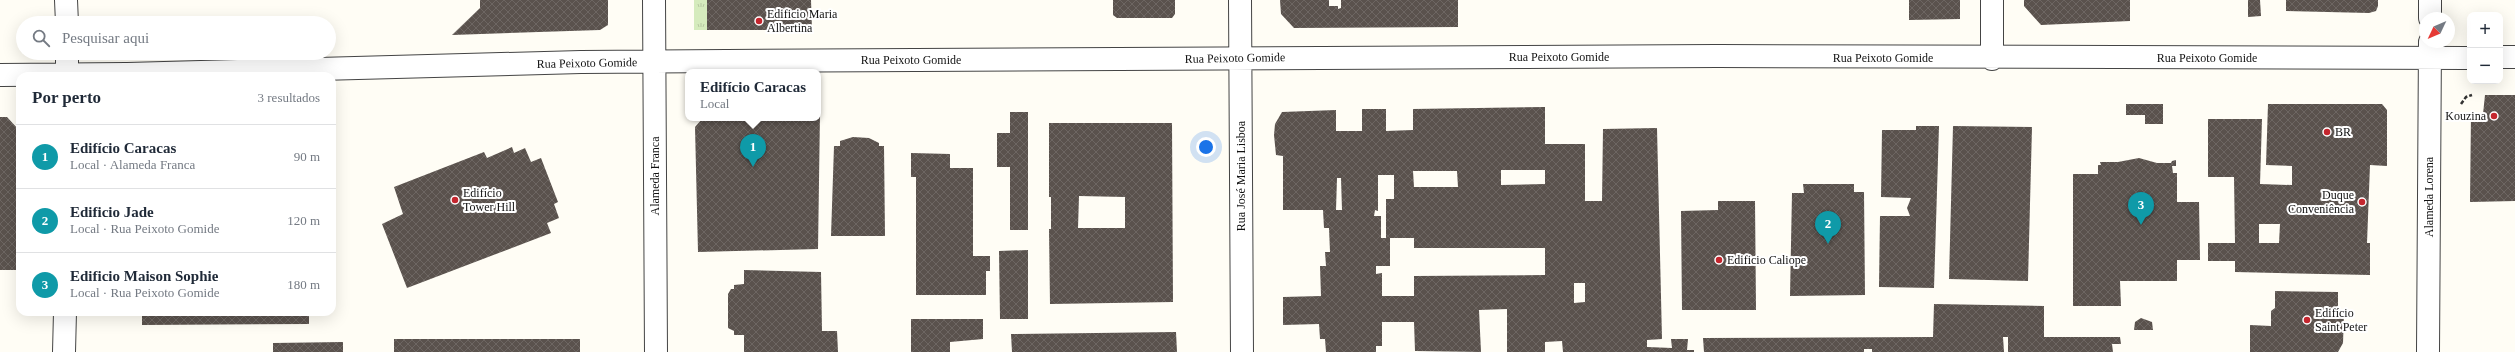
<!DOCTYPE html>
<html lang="pt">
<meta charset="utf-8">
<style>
body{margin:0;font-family:Georgia,serif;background:#f6f6f7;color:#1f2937}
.controls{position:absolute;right:12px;top:12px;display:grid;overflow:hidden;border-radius:8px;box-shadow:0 4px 16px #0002}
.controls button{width:36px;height:36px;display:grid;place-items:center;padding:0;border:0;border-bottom:1px solid #e0e1e3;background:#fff;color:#1f2937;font:20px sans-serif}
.compass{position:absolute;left:2419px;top:12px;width:36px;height:36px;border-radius:50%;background:#fff;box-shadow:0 4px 16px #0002;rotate:226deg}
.you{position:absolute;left:1206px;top:147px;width:14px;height:14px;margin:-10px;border:3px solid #fff;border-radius:50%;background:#1a73e8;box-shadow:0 0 0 6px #1a73e833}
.badge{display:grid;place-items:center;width:26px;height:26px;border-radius:50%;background:#111827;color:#fff;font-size:13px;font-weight:700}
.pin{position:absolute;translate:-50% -33px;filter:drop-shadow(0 1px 2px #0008)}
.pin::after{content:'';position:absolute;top:21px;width:14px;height:12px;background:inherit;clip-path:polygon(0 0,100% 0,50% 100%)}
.popup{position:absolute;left:685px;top:69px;width:136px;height:52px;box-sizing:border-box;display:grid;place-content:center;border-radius:8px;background:#fff;filter:drop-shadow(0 1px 3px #0005);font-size:13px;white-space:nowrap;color:#747a83}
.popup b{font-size:15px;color:#1f2937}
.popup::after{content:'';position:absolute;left:50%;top:100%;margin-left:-8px;border:8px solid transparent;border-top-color:#fff}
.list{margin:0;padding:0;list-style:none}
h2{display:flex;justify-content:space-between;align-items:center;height:52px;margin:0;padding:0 16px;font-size:17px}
h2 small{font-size:13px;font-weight:400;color:#747a83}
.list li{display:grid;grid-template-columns:26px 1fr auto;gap:12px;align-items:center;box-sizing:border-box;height:64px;padding:0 16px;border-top:1px solid #e0e1e3}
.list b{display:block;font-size:15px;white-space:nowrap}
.list p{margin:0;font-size:13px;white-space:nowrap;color:#747a83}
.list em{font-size:13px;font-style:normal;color:#747a83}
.icon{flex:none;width:22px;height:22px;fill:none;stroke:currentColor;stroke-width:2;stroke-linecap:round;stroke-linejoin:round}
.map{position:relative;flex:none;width:2515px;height:352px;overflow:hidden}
.search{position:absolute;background:#fff;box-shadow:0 4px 16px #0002;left:16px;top:16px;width:320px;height:44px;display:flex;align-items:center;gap:10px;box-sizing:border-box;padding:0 14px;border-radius:22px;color:#747a83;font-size:15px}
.panel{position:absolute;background:#fff;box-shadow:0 4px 16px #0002;left:16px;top:72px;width:320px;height:244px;border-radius:12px}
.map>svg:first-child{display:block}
</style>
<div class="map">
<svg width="2515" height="352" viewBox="0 0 2515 352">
<defs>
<pattern id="grass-tufts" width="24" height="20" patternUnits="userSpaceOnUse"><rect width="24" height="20" fill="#d5ebbd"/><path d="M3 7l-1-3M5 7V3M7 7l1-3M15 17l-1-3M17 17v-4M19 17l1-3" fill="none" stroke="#b6c8a1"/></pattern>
<pattern id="building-cross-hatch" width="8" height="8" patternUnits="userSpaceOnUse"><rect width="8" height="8" fill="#5a524d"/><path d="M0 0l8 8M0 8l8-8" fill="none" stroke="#6d6662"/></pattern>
</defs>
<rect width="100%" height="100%" fill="#fffdf5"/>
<!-- grass -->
<path fill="url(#grass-tufts)" d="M694 0H707V30H694Z"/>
<!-- building -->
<path fill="url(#building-cross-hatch)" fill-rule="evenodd" d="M480 0H608V25L600 30 452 35 480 8Z
M707 0H811L812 30H707Z
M1113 0H1175V14L1172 18H1117L1113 15Z
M1280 0H1329V6H1338V9L1341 8V0H1458V27L1294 28 1281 14Z
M1909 0H1960V19L1909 20Z
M2024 0H2130V21L2041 25 2024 6Z
M2248 0H2260L2261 16 2248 17Z
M2286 0H2378V6L2376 11 2369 13 2286 11Z
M2485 95H2515V201L2470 202 2471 114H2483Z
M2126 104H2163V124H2145V115H2126Z
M2268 104H2382L2387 110V166L2370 165 2367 243H2370V275L2235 272V261H2208V243H2235L2234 177H2208V119H2262L2260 184 2292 185V166L2266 165ZM2259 224H2280L2279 243H2259Z
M1545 107V144H1585V201H1602L1603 129 1657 128 1662 339 1647 340V347L1672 348 1671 339H1688L1687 350H1694V352H1563L1562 341 1545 342V352H1507V309L1479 310 1481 352 1415 351 1414 322H1382V346H1376V352H1326L1325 339H1320L1319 324 1283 325V297L1321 296 1320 266H1326L1325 252H1330L1329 228H1324L1323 210H1283V156L1276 155 1274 135 1275 124 1282 112 1336 110V131H1362V109H1386V131L1413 130V109ZM1501 170H1545V184L1501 185ZM1413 171H1457L1458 187H1414ZM1378 175H1394V199H1386V238H1381V216H1374L1375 210 1378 211ZM1337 178H1341L1342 210H1336ZM1390 238H1414V248H1545V275L1414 276V296H1382V273L1376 274V266H1390ZM1574 283H1585V302L1574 303Z
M1010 112H1028V230H1010V167H997V133H1010Z
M818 113H820L818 249 698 252 695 127 703 118H818Z
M0 117H7L18 129 20 270H0Z
M1049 123H1172L1173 302 1050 304 1049 229H1051V197H1049ZM1079 196 1125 197V228H1078Z
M1916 126H1939L1934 288 1879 287 1880 216H1910L1907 208 1911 198 1881 197 1882 130H1916Z
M1953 126 2032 127 2028 281 1949 279Z
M853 137 869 138 879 143V146H884L885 236H831L834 146H840V141Z
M512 147 514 153 525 148 531 162 541 158 558 202 554 204 559 218 547 223 551 233 407 288 382 224 403 214 394 187 484 152 487 158Z
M911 153 950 154V168H973V256H990V271H986V295H916V177H911Z
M2139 158 2157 163H2171L2172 161 2176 160V166H2172L2173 173H2177V202H2199L2200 260H2177V281H2120L2121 306H2073V174H2098V165H2101L2100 162H2118Z
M1803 184H1854V192H1864L1865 295 1790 296 1792 193H1804Z
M1718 201H1755L1756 310H1682L1681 211 1718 210Z
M1028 250V319H1000L999 251Z
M744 270 821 272 822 331H837L838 352H744V335H734V331L728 328V294L731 289H734V285L744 284Z
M2275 291 2338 292V308L2344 315 2343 343 2338 352H2250V325L2271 326V311L2275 308Z
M1934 304 2044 306V337H2120L2121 344H2112L2113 352H2008V337H2003L2004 352H1872V349H1864V352H1704L1703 338 1933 337Z
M142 312H309V324L142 325Z
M2141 318 2152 322 2153 330H2134L2135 322Z
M911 319H983V339L950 342V352H911Z
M1176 332 1177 352H1012L1011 334Z
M394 339H580V352H394Z
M343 342V352H273V343Z"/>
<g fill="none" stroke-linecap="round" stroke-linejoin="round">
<defs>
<path id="minor" d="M66 0 67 23
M654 0 656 352
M1240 0 1242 352
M1992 0V59
M2430 18V0
M67 53V76
M2500 57H2515
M0 75 127 74 581 62 727 61 1717 56 2470 58
M64 352 65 312
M2428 352 2430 42"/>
</defs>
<!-- minor casing -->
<use href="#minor" stroke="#444" stroke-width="24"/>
<!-- path -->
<path stroke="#333" stroke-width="2.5" stroke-dasharray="4 2" stroke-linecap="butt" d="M2461 104 2466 97 2472 95"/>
<!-- minor -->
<use href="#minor" stroke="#fff" stroke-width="22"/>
</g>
<!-- markers -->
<g fill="#c4262e" stroke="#fff" stroke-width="1.5">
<circle cx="759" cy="21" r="4"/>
<circle cx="2494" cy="116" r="4"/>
<circle cx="2327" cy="132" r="4"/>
<circle cx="455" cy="200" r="4"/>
<circle cx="2362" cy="202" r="4"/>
<circle cx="1719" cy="260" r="4"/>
<circle cx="2307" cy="320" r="4"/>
</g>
<g text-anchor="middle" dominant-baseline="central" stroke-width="4" stroke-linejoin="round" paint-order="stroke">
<!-- poi labels -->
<g font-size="12" fill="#111" stroke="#fff" text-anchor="start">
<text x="767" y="14">Edificio Maria<tspan x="767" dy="14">Albertina</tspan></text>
<text x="2486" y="116" text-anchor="end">Kouzina</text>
<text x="2335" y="132">BR</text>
<text x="463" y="193">Edifício<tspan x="463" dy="14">Tower Hill</tspan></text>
<text x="2354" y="195" text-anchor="end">Duque<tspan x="2354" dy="14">Conveniência</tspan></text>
<text x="1727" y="260">Edificio Caliope</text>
<text x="2315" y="313">Edifício<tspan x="2315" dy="14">Saint Peter</tspan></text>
</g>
<!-- street labels -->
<g font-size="12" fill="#111" stroke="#fff">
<text x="1559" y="57">Rua Peixoto Gomide</text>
<text transform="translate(1235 58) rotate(-1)">Rua Peixoto Gomide</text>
<text x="1883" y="58">Rua Peixoto Gomide</text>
<text x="2207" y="58">Rua Peixoto Gomide</text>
<text x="911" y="60">Rua Peixoto Gomide</text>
<text transform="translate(587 63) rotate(-1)">Rua Peixoto Gomide</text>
<text transform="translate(655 176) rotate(-90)">Alameda Franca</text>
<text transform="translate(1241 176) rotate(-90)">Rua José Maria Lisboa</text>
<text transform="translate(2429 197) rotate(-90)">Alameda Lorena</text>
</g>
</g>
</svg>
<div class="controls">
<button>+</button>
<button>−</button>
</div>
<svg class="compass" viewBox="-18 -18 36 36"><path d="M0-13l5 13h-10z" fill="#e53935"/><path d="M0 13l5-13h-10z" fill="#747a83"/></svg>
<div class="you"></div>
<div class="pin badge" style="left:753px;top:167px;background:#0f9aa8">1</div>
<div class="popup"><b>Edifício Caracas</b>Local</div>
<div class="pin badge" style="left:1828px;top:244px;background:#0f9aa8">2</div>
<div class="pin badge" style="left:2141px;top:225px;background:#0f9aa8">3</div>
<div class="search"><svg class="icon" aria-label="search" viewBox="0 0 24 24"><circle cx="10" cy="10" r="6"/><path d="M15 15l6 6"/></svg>Pesquisar aqui</div>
<section class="panel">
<h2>Por perto<small>3 resultados</small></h2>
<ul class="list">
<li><span class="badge" style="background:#0f9aa8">1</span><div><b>Edifício Caracas</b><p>Local · Alameda Franca</p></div><em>90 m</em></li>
<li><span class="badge" style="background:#0f9aa8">2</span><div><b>Edificio Jade</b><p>Local · Rua Peixoto Gomide</p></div><em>120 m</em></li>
<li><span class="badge" style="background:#0f9aa8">3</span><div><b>Edificio Maison Sophie</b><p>Local · Rua Peixoto Gomide</p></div><em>180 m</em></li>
</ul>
</section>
</div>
